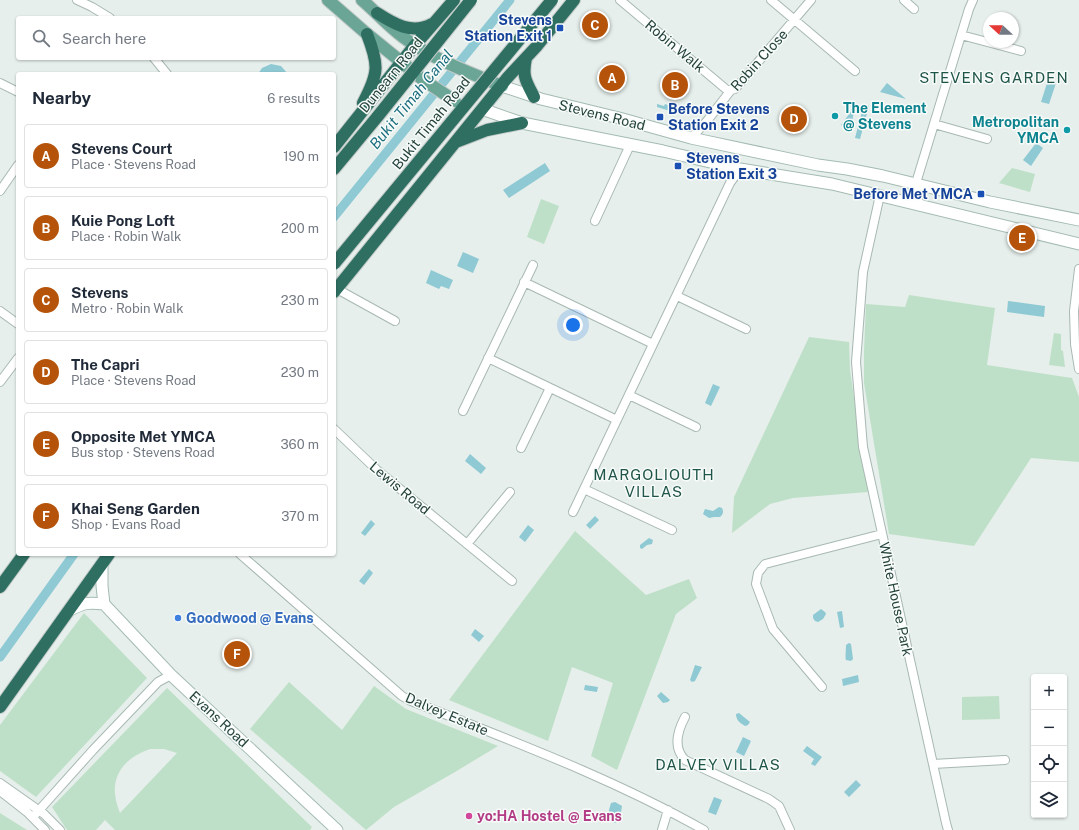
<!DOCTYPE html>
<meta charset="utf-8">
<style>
body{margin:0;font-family:"Public Sans",sans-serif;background:#f6f6f7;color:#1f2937}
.controls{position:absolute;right:12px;bottom:12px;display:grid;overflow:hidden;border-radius:4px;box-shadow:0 1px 3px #0004}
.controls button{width:36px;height:36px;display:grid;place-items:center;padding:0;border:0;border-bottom:1px solid #e0e1e3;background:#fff;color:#1f2937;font:20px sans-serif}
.compass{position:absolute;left:983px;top:12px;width:36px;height:36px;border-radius:50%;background:#fff;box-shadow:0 1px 3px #0004;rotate:291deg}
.you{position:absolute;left:573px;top:325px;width:14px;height:14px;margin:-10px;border:3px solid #fff;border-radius:50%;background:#1a73e8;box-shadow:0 0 0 6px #1a73e833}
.badge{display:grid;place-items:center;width:26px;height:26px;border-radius:50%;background:#b45309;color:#fff;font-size:13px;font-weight:700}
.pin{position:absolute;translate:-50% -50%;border:2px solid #fff;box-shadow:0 1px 4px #0006}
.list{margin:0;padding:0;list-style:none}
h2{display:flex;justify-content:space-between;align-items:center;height:52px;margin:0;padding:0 16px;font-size:17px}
h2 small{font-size:13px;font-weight:400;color:#747a83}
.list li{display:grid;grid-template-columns:26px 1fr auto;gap:12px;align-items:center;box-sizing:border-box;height:64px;margin:0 8px 8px;padding:0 8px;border:1px solid #e0e1e3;border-radius:4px}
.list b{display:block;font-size:15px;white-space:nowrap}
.list p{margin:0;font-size:13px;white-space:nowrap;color:#747a83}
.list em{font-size:13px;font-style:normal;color:#747a83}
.icon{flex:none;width:22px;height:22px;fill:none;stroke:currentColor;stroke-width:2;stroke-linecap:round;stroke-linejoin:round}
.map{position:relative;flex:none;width:1079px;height:830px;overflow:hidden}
.search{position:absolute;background:#fff;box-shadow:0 1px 3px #0004;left:16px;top:16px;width:320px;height:44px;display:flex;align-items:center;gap:10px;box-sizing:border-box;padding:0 14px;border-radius:4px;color:#747a83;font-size:15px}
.panel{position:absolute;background:#fff;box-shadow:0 1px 3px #0004;left:16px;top:72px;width:320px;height:484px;border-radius:4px}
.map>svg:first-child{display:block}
</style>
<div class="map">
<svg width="1079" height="830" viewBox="0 0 1079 830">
<rect width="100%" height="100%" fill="#e6efeb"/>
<!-- green -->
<path fill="#bfe0c8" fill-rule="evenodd" d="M1012 168 1035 174 1030 192 999 183Z
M541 199 559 206 544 244 527 237Z
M909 295 995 308 987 365 1072 378 1079 397V462L1031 458 974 546 889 534 864 383V350L866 304 905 307Z
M1054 333 1061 334V350L1063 351 1065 367 1049 365Z
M809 337 849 342 850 370 868 492 793 498 770 504 732 533 734 497Z
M575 531 646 595 689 579 697 598 676 614 617 770 591 756 613 683 572 667 548 741 449 700Z
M84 613 147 678 36 797 0 771V725Z
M289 682 342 730 374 686 406 709 498 746 455 772 394 807 366 830 250 729Z
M167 688 312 827 310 830H115L105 820 96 830H67L52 807ZM150 749H164L177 753 120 813C107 782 119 760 150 749Z
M999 696 1000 719 962 720V697Z
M0 813 27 830H0Z"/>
<!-- water -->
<path fill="#8ec9d4" d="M271 64 281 66 288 74H258L262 68Z
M1048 80 1056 83 1049 104 1041 102Z
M887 83 906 99 880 92Z
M657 104 664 106 665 104 680 109 684 112 683 115 657 107Z
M864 104 869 106 860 139 855 138Z
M855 106 851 127 841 125Z
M1036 143 1043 148 1031 166 1023 160Z
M545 163 550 171 509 198 503 190Z
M463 252 479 259 473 273 457 266Z
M431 270 453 280 449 289 441 286 439 289 426 283Z
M1008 301 1045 306 1044 317 1007 312Z
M713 384 720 387 711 406 705 403Z
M470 454 486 468 481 474 465 461Z
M719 507 722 508C724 512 723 514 720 517H714L709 518 703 514 705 509 713 511Z
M595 516 599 520 590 529 586 525Z
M371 520 375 524 365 536 361 533Z
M528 525 534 530 525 542 519 537Z
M649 538 653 540 652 544 647 545 642 549 640 548V545Z
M369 569 373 573 364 585 359 581Z
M821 609 825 612 826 614 823 619 818 622 815 621 813 618V615Z
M842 611 844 627 840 628 837 612Z
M475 629 484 636 479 642 471 635Z
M849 643 851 644 853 659 851 661 846 660C845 657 846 649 846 645Z
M695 665 702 667 695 681 692 682 690 680Z
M858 675 859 682 843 686 842 679Z
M585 685 598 687 597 692 584 690Z
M661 692 670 700 668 702 663 703 657 696Z
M739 713 750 722 748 725 745 726C740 723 736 720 736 714Z
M743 737 751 741 744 756 736 752Z
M807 746 822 757 815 766 811 764 814 759 803 751Z
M856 780 861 785 849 797 844 792Z
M714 797 722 800 716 815 708 812Z
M615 802 622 806C621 812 621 819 615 823L608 820C608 814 609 809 611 803Z"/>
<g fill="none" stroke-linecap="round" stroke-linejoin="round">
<!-- canal -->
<path stroke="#8ec9d4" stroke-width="9" d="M334 217 510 0
M0 657 74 554"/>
<defs>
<path id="street" d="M77 0 92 7 110 18
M620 0 727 90H731
M771 0 855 71
M904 0 914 9
M961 35 1021 51
M154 58 167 74
M0 83 18 92
M934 124 987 139
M691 138 707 121 731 90 735 89 811 0
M0 191 18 165
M880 195 863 272 856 362 863 447 946 823 948 830
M922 205C914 198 913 193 916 183L969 9 973 0
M595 221 630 145
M1079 269 1074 311 1075 344 1079 369
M524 282 653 344
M337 289 395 321
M677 296 746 329
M0 311 18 324
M488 358 617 420
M0 382 18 358
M629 395 696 427
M463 411 533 265
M334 429 377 470 512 581
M521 448 550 388
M584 489 672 530
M573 512 730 183 740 169
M467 544 510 492
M240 554 402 696 409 700C509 740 610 777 704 830
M822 687 773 629 756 584 758 573 765 564 882 534
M685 717C678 730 672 747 685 760L769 799 779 806 790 830
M933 764 1005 760
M0 783 44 814 60 830
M0 791 27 812 45 830
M33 817 93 750 158 682 171 675
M662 830 668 810"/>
<path id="secondary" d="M502 86 541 99 619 118 691 138 818 165 847 169 883 176 990 202 1079 220
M482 109 522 123 663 151 740 169 832 184 1079 244
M102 564V586L104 604 171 675 337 830
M68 611C84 603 86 602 104 604"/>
<path id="primary" d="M328 0 367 34 421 78
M362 0C376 12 388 26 403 37 432 59 468 72 502 86"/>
<path id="highway" d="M377 13C394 24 412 35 432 24
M526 58C522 77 526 81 534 97
M363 103C379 73 379 65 367 34
M456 142 487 130 522 123
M334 147 415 45 454 0
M334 169 378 116
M334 292 508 77 536 47 574 0
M0 587 24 554
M0 707 109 554"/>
</defs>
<!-- street casing -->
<use href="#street" stroke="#a8b8b2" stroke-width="10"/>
<!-- secondary casing -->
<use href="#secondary" stroke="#a4bbb3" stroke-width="13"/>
<!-- primary casing -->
<use href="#primary" stroke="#c2cac8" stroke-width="14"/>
<!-- highway casing -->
<use href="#highway" stroke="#c2cac8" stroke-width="14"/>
<!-- street -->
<use href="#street" stroke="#fff" stroke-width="8"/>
<!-- secondary -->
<use href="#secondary" stroke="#fff" stroke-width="11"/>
<!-- primary -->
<use href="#primary" stroke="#6aa596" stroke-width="12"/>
<!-- highway -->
<use href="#highway" stroke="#2f6f62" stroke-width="12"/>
<defs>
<path id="primary-bridge" d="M422 79 455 101"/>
<path id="highway-bridge" d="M378 116 471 0
M334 264 552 0"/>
</defs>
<!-- primary-bridge casing -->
<use href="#primary-bridge" stroke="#c2cac8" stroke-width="14" stroke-linecap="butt"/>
<!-- highway-bridge casing -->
<use href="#highway-bridge" stroke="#c2cac8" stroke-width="14" stroke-linecap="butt"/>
<!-- primary-bridge -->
<use href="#primary-bridge" stroke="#6aa596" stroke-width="12"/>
<!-- highway-bridge -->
<use href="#highway-bridge" stroke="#2f6f62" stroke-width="12"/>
</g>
<!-- markers -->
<g fill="#1a4fb4" stroke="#f7fbf9" stroke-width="1.5">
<rect x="556" y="24" width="8" height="8" rx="2"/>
<rect x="656" y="113" width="8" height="8" rx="2"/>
<rect x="674" y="162" width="8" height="8" rx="2"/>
<rect x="977" y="190" width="8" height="8" rx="2"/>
</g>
<g fill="#0f9aa8" stroke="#f7fbf9" stroke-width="1.5">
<circle cx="835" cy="116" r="4"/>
<circle cx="1067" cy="130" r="4"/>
</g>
<circle fill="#3f7fe0" stroke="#f7fbf9" stroke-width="1.5" cx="178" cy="618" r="4"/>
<circle fill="#d1479c" stroke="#f7fbf9" stroke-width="1.5" cx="469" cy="816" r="4"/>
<g text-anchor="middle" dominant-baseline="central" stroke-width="3" stroke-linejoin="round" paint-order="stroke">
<!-- transit labels -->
<g font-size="14" font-weight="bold" fill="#164399" stroke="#f7fbf9" text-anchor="end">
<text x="552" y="20">Stevens<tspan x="552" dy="16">Station Exit 1</tspan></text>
<text x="668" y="109" text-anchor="start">Before Stevens<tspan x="668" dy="16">Station Exit 2</tspan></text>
<text x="686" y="158" text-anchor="start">Stevens<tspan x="686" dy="16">Station Exit 3</tspan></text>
<text x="973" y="194">Before Met YMCA</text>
</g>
<!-- street labels -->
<g font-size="14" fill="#24423a" stroke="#f7fbf9">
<text transform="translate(675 46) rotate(40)">Robin Walk</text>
<text transform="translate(759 60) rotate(-48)">Robin Close</text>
<text transform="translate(391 75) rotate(-51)">Dunearn Road</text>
<text transform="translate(602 115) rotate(14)">Stevens Road</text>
<text transform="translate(431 123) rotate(-51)">Bukit Timah Road</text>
<text transform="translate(400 488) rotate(40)">Lewis Road</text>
<text transform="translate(896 599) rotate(78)">White House Park</text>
<text transform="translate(447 714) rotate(23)">Dalvey Estate</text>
<text transform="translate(219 719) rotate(43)">Evans Road</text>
</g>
<!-- culture labels -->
<g font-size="14" font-weight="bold" fill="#0d838f" stroke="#f7fbf9" text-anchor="start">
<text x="843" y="108">The Element<tspan x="843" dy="16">@ Stevens</tspan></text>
<text x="1059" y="122" text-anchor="end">Metropolitan<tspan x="1059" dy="16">YMCA</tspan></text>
</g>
<!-- shop labels -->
<g font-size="14" font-weight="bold" fill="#366cbe" stroke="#f7fbf9" text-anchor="start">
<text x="186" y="618">Goodwood @ Evans</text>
</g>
<!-- hotel labels -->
<g font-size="14" font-weight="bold" fill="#b23c85" stroke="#f7fbf9" text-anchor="start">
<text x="477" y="816">yo:HA Hostel @ Evans</text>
</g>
<!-- neighbourhood labels -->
<g font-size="15" letter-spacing="1" fill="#1f5548" stroke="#f7fbf9">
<text x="994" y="77">STEVENS GARDEN</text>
<text x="654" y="474">MARGOLIOUTH<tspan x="654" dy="17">VILLAS</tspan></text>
<text x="718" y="764">DALVEY VILLAS</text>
</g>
<!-- water labels -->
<g font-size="15" font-style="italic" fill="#1c6f80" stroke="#f7fbf9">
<text transform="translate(411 99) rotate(-51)">Bukit Timah Canal</text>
</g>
</g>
</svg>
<div class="controls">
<button>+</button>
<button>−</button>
<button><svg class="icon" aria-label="locate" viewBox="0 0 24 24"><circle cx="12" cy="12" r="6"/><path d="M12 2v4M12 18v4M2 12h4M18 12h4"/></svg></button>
<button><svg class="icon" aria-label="layers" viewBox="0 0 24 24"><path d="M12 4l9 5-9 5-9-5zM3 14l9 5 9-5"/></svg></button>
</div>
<svg class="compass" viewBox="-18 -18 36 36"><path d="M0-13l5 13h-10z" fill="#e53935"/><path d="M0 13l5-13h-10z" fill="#747a83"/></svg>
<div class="you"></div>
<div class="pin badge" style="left:612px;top:78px">A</div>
<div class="pin badge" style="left:675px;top:85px">B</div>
<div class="pin badge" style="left:595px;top:25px">C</div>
<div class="pin badge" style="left:794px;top:119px">D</div>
<div class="pin badge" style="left:1022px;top:238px">E</div>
<div class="pin badge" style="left:237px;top:654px">F</div>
<div class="search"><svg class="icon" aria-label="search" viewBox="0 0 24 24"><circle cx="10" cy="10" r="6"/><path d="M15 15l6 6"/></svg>Search here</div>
<section class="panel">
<h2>Nearby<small>6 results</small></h2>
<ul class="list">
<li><span class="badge">A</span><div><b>Stevens Court</b><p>Place · Stevens Road</p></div><em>190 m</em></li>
<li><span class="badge">B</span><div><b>Kuie Pong Loft</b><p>Place · Robin Walk</p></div><em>200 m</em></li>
<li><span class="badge">C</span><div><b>Stevens</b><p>Metro · Robin Walk</p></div><em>230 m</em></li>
<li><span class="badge">D</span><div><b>The Capri</b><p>Place · Stevens Road</p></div><em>230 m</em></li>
<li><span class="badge">E</span><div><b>Opposite Met YMCA</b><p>Bus stop · Stevens Road</p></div><em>360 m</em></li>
<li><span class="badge">F</span><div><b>Khai Seng Garden</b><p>Shop · Evans Road</p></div><em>370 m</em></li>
</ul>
</section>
</div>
